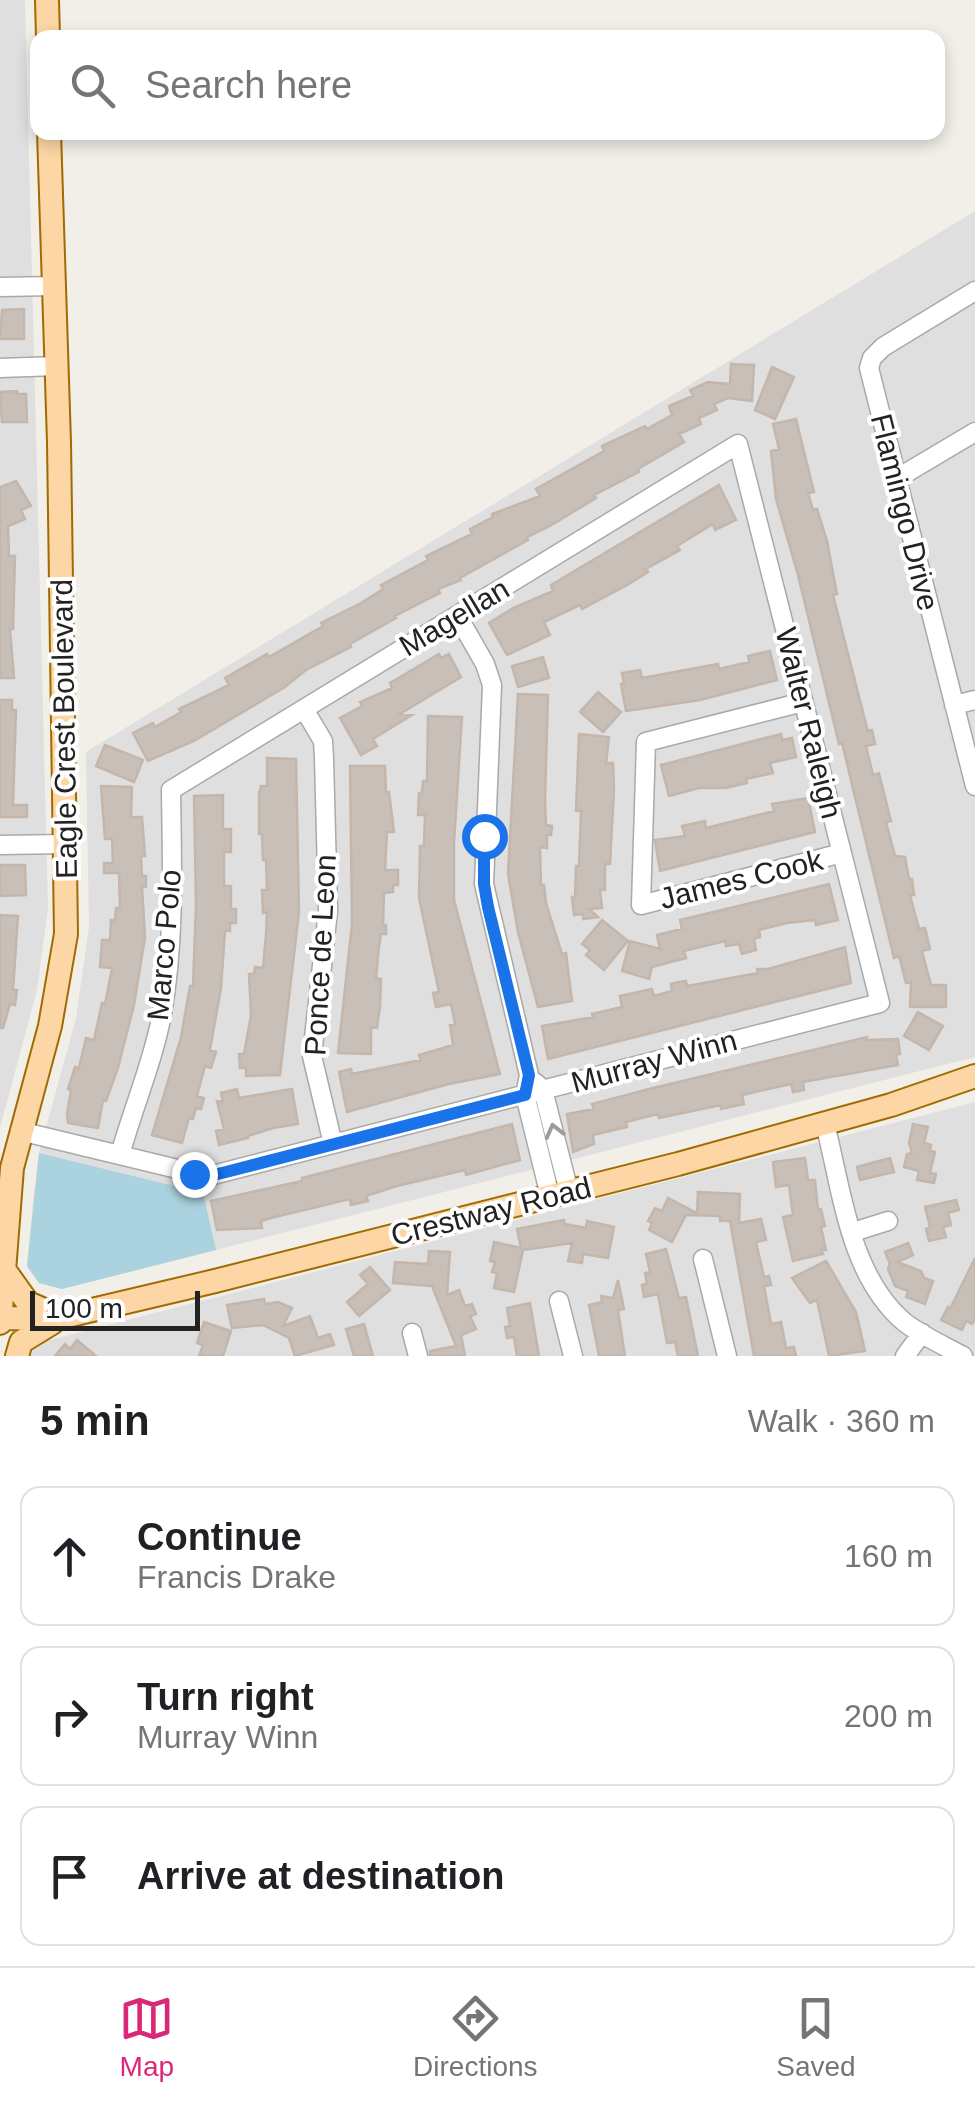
<!DOCTYPE html>
<meta charset="utf-8">
<style>
body{margin:0;font-family:Arial,sans-serif;background:#f6f6f6;color:#202124}
.scale{position:absolute;left:30px;bottom:25px;width:170px;box-sizing:border-box;padding-left:10px;border:5px solid #222;border-top:0;font-size:28px;line-height:35px;white-space:nowrap;color:#222;-webkit-text-stroke:8px #fff;paint-order:stroke}
.stop{position:absolute;width:30px;height:30px;margin:-22px;border:8px solid #1a73e8;border-radius:50%;background:#fff}
.stop.end{background:#1a73e8;border-color:#fff;box-shadow:0 2px 10px #0008}
.list{margin:0;padding:0;list-style:none}
h2{display:flex;justify-content:space-between;align-items:center;height:130px;margin:0;padding:0 40px;font-size:42px}
h2 small{font-size:32px;font-weight:400;color:#757577}
.list li{display:grid;grid-template-columns:65px 1fr auto;gap:30px;align-items:center;box-sizing:border-box;height:140px;margin:0 20px 20px;padding:0 20px;border:2px solid #e0e0e0;border-radius:20px}
.list b{display:block;font-size:38px;white-space:nowrap}
.list p{margin:0;font-size:32px;white-space:nowrap;color:#757577}
.list em{font-size:32px;font-style:normal;color:#757577}
.icon{flex:none;width:55px;height:55px;fill:none;stroke:currentColor;stroke-width:2;stroke-linecap:round;stroke-linejoin:round}
.map{position:relative;flex:none;width:975px;height:1356px;overflow:hidden}
.search{position:absolute;background:#fff;box-shadow:0 5px 15px #0003;left:30px;right:30px;top:30px;height:110px;display:flex;align-items:center;gap:25px;box-sizing:border-box;padding:0 35px;border-radius:20px;color:#757577;font-size:38px}
.sheet{height:610px;background:#fff}
nav{display:flex;justify-content:space-around;align-items:center;box-sizing:border-box;height:140px;border-top:2px solid #e0e0e0;background:#fff;font-size:28px;color:#757577}
nav a{display:grid;justify-items:center;gap:5px}
nav .on{color:#db2777}
.map>svg:first-child{display:block}
</style>
<div class="map">
<svg width="975" height="1356" viewBox="0 0 975 1356">
<rect width="100%" height="100%" fill="#f2efe9"/>
<!-- residential -->
<path fill="#e0dfdf" d="M0 0H25L48 908 37 990 0 1128Z
M975 211V1057L62 1289 39 1283 27 1266 33 1201 39 1153 76 1018 89 927 86 752Z
M975 1102V1356H28L38 1343Z"/>
<!-- water -->
<path fill="#aad3df" d="M39 1153 203 1193 216 1250 62 1289 39 1283 27 1266Z"/>
<!-- building -->
<path fill="#c7bfb8" stroke="#c4b6ab" stroke-width="2.5" d="M24 309V339H0L2 310Z
M731 364 754 365 752 401 728 398 714 404 717 410 699 418 701 424 679 434 684 442 638 469 639 472 594 495 596 498 550 526 527 537 528 540 460 578 461 580 438 589 440 593 395 616 396 618 350 644 351 647 306 670 285 687 194 741 148 761 133 733 153 723 155 727 181 712 179 709 229 685 225 678 267 654 269 657 323 626 321 623 361 603 383 589 381 585 428 560 426 556 472 534 470 529 493 517 492 514 540 496 536 489 604 451 602 446 645 426 647 429 672 415 669 406 693 396 690 390 708 382 730 384Z
M772 367 794 377 775 419 755 410Z
M17 391V394H26L27 422H2L0 392Z
M796 419 814 492 808 493 813 510 817 509 827 541 837 594 833 595 866 724 868 731 872 730 875 744 866 746 873 775 879 773 891 821 886 822 895 856 905 857 909 879H912L914 895H910L919 929 925 928 930 949 922 951 931 985H946V1007H910L911 982 906 983 899 956 894 958 842 743 839 744 798 575 776 499 771 451 779 449 773 424Z
M16 481 31 506 21 510 25 519 8 526 9 556H15L13 629H10L14 678H0V487Z
M719 485 736 520 715 530 713 524 677 546 680 550 646 569 648 572 629 584 582 609 580 605 544 622 550 635 507 655 489 623 513 608 553 591 551 585Z
M770 651 777 680 700 700 626 711 621 684 624 683 622 673 640 670 642 678 718 664 719 669 749 662 748 656Z
M439 654 441 658 449 654 461 677 400 714 412 715 373 739 377 746 361 755 340 718 362 706 360 702 392 688 390 683Z
M543 657 549 678 518 687 512 666Z
M598 692 621 712 603 732 580 712Z
M518 694 548 695 545 799 546 825 552 826 551 835H547V848L540 847 541 885H544L546 903 562 954 566 953 572 1001 538 1007 518 932 508 874Z
M0 700H12V710H16L13 805H27V817H0Z
M428 716 462 717 454 843V900L500 1074 449 1084 347 1112 339 1072 351 1069 352 1074 421 1060 419 1055 453 1045 450 1025 455 1024 451 1004 436 1007 433 993 439 992 419 898 420 846H424L425 815H418L419 793H422L423 781H427Z
M579 734 609 737 606 763H613L614 789 610 864H605V890H600L602 908 589 909 598 917 583 919V914L574 915 572 897H575L576 866H579L581 811H576Z
M781 734 782 740 792 738 796 757 770 763 773 773 746 779 747 783 726 788H699L669 796 661 765Z
M105 745 143 760 134 782 96 766Z
M267 758 296 759 299 912 280 1075 246 1076V1068H240L239 1054H244L251 1015 249 974H254L255 967 263 968 266 934 267 912 263 913 262 890H267L266 860H263L262 834H259V793L261 786H267Z
M350 766H385L386 792H389L394 832H387L385 870H398V885H393V892L384 893 383 925H386V934H381L379 947 376 978 381 979 380 1006 377 1028 371 1027V1054L338 1053 352 924Z
M101 786 132 787 131 817H142L145 856H141L142 876H146V887H142L145 937 134 1005 118 1068 106 1101 103 1100 98 1128 68 1123 67 1114 71 1090 68 1089 75 1067 79 1068 86 1038 94 1040 102 1003 105 1004 112 968 100 967 102 940H110L111 920H115L116 908H120L119 873H104V863H113L112 839H105Z
M223 795V829H231V852H224V886H231V909H236V923H230V931H225L221 988 210 1050 216 1052 211 1068 205 1066 197 1096 204 1098 201 1109 196 1108 193 1119 189 1118 182 1143 152 1135 181 1037 190 986H193L196 904 194 796Z
M808 798 815 832 660 871 655 840 685 836 682 826 705 821 706 828 774 811 772 804Z
M0 865H25L26 895 0 896Z
M829 884 838 920 816 925 815 920 787 923 759 930 760 937 754 939 756 950 742 954 739 944 726 946 725 941 684 951 686 958 652 967 649 979 622 971 630 941 660 949 657 935 682 929 680 920Z
M0 915 18 916 13 990H17L15 1005 10 1004 3 1028H0Z
M602 920 628 941 604 970 586 955 590 950 582 944Z
M845 947 851 983 548 1059 542 1026 593 1017 592 1014 622 1007 620 996 652 989 654 996 672 991 671 984 679 982 686 981 687 986 758 973 757 969H768Z
M918 1012 943 1026 929 1050 904 1036Z
M867 1037V1040L898 1039 900 1054 896 1055 898 1065 803 1082 804 1090 793 1092 791 1084 742 1095 744 1104 721 1109V1105L659 1118 658 1114 626 1122 627 1127 593 1135 594 1144 573 1152 567 1114 594 1109 592 1104 653 1088Z
M237 1089 239 1098 292 1089 298 1124 273 1128 248 1136V1138L219 1145 216 1131 224 1129 217 1101 223 1102 221 1093Z
M512 1124 520 1160 466 1175 465 1170 397 1186 366 1196 368 1201 351 1205 350 1199 275 1217 261 1221 262 1228 217 1230 211 1201 302 1181V1178Z
M913 1124 928 1127 924 1143 931 1145 930 1151 935 1152 930 1173 936 1174 934 1183 917 1180 919 1171 904 1167 907 1154 912 1153 909 1143Z
M805 1158 808 1180H815L818 1210 821 1209 825 1226 821 1227 826 1250H821L823 1254 793 1261 783 1217 793 1215 789 1185 776 1187 773 1162Z
M890 1158 894 1172 860 1180 857 1167Z
M698 1192 740 1194 739 1223 761 1219 766 1240 756 1242 764 1277 769 1276 771 1285 764 1286 771 1324 781 1322 786 1348 794 1347 796 1356H754L730 1221H720V1216L686 1215 672 1242 649 1230 652 1223 648 1221 655 1208 662 1211 668 1198 697 1213Z
M956 1200 959 1210 948 1213 951 1225 943 1227 946 1237 929 1241 926 1229 930 1227 925 1207Z
M564 1220 565 1224 586 1228 587 1221 614 1227 608 1258 583 1254 582 1263 568 1261 572 1243 523 1250 514 1292 494 1288 497 1273 492 1272 495 1262 490 1261 494 1242 521 1248 517 1229Z
M908 1243 913 1255 897 1262 921 1271 924 1278 933 1281 925 1304 906 1297 908 1291 895 1286 888 1269 890 1264 885 1252Z
M666 1249 679 1298 686 1297 698 1356H678L675 1342 667 1343 658 1294 644 1297 642 1285 647 1284 645 1273 650 1272 646 1254Z
M429 1251 450 1252 447 1295 459 1290 465 1306 472 1304 476 1314 470 1316 476 1329 461 1335 465 1356H430V1351L456 1346 432 1286 393 1283 395 1262 428 1264Z
M975 1258V1319L972 1324 966 1321 962 1330 941 1320 948 1307 950 1309Z
M826 1261 856 1312 865 1351 829 1356 817 1300 810 1303 792 1278Z
M370 1267 390 1290 359 1316 347 1302 368 1284 360 1275Z
M618 1280 624 1309 618 1310 625 1356H599L589 1305 602 1302 601 1296 613 1298Z
M264 1299 265 1304 278 1302 292 1308 283 1326 310 1316 318 1338 330 1334 334 1345 295 1356 289 1338 263 1325 232 1328 227 1305Z
M530 1303 539 1356H517L514 1337 507 1338 505 1327 510 1326 507 1308Z
M204 1322 231 1331 223 1356H199L203 1345 197 1343Z
M364 1324 373 1356H354L346 1329Z
M77 1340 96 1356H55L65 1344 70 1349Z"/>
<g fill="none" stroke-linecap="round" stroke-linejoin="round">
<defs>
<path id="minor" d="M0 287 55 286
M975 291 883 347 872 358 869 368 975 786
M0 368 57 366
M896 479 975 432
M457 615 485 664 492 685 484 884 529 1075 525 1095 550 1196
M803 702 646 742 641 905 842 853
M954 705 975 700
M304 709 323 741 324 758 328 911 312 1056 333 1144
M0 845 67 844
M536 1083 543 1090 569 1192
M825 1124C842 1190 849 1274 903 1321 920 1335 943 1345 963 1356
M20 1131 194 1173 209 1176 880 1003 738 444 171 790C172 865 175 940 162 1014 153 1062 133 1108 120 1155
M853 1232 888 1221
M703 1259 727 1356
M559 1301 573 1356
M412 1333 418 1356
M905 1356 922 1333"/>
<path id="major" d="M47 0 48 38
M3 1268 28 1303 58 1316
M0 1318 54 1319 215 1281 678 1164 891 1105 975 1076
M0 1323 12 1168 50 1026 66 934 59 442 49 132
M17 1356 21 1342 52 1323"/>
</defs>
<!-- minor casing -->
<use href="#minor" stroke="#a9a9a9" stroke-width="21"/>
<!-- major casing -->
<use href="#major" stroke="#a06b00" stroke-width="26"/>
<!-- minor -->
<use href="#minor" stroke="#fff" stroke-width="18"/>
<!-- major -->
<use href="#major" stroke="#fcd6a4" stroke-width="22"/>
</g>
<!-- one-way arrows -->
<defs><path id="oneway-chevron" d="M-2-3.5L2.5 0L-2 3.5" fill="none" stroke-width="1.6" stroke-linecap="round" stroke-linejoin="round" transform="scale(2.5)"/></defs>
<use stroke="#9c9c9c" href="#oneway-chevron" transform="translate(554 1131) rotate(-104)"/>
<g fill="none" stroke-linecap="round" stroke-linejoin="round">
<!-- route -->
<path stroke="#1a73e8" stroke-width="12" d="M194 1174 209 1176 226 1172 525 1095 529 1075 488 907 484 884V836"/>
</g>
<g text-anchor="middle" dominant-baseline="central" stroke-width="8" stroke-linejoin="round" paint-order="stroke">
<!-- street labels -->
<g font-size="30" fill="#222" stroke="#fff">
<text transform="translate(905 512) rotate(76)">Flamingo Drive</text>
<text transform="translate(454 617) rotate(-31)">Magellan</text>
<text transform="translate(809 723) rotate(76)">Walter Raleigh</text>
<text transform="translate(64 729) rotate(-91)">Eagle Crest Boulevard</text>
<text transform="translate(741 879) rotate(-14)">James Cook</text>
<text transform="translate(164 945) rotate(-85)">Marco Polo</text>
<text transform="translate(320 955) rotate(-87)">Ponce de Leon</text>
<text transform="translate(654 1061) rotate(-15)">Murray Winn</text>
<text transform="translate(491 1211) rotate(-14)">Crestway Road</text>
</g>
</g>
</svg>
<div class="scale">100 m</div>
<div class="stop" style="left:484px;top:836px"></div>
<div class="stop end" style="left:194px;top:1174px"></div>
<div class="search"><svg class="icon" aria-label="search" viewBox="0 0 24 24"><circle cx="10" cy="10" r="6"/><path d="M15 15l6 6"/></svg>Search here</div>
</div>
<section class="sheet">
<h2>5 min<small>Walk · 360 m</small></h2>
<ul class="list">
<li><svg class="icon" aria-label="ahead" viewBox="0 0 24 24"><path d="M12 20V5M6 11l6-6 6 6"/></svg><div><b>Continue</b><p>Francis Drake</p></div><em>160 m</em></li>
<li><svg class="icon" aria-label="right" viewBox="0 0 24 24"><path d="M7 20v-9h11M14 6l5 5-5 5"/></svg><div><b>Turn right</b><p>Murray Winn</p></div><em>200 m</em></li>
<li><svg class="icon" aria-label="arrive" viewBox="0 0 24 24"><path d="M6 21V4h12l-3 4 3 4H6"/></svg><div><b>Arrive at destination</b></div></li>
</ul>
</section>
<nav>
<a class="on"><svg class="icon" aria-label="map" viewBox="0 0 24 24"><path d="M3 6l6-2 6 2 6-2v14l-6 2-6-2-6 2zM9 4v14M15 6v14"/></svg>Map</a>
<a><svg class="icon" aria-label="directions" viewBox="0 0 24 24"><path d="M12 3l9 9-9 9-9-9zM9 14v-3h6M13 9l2 2-2 2"/></svg>Directions</a>
<a><svg class="icon" aria-label="saved" viewBox="0 0 24 24"><path d="M7 4h10v16l-5-4-5 4z"/></svg>Saved</a>
</nav>
